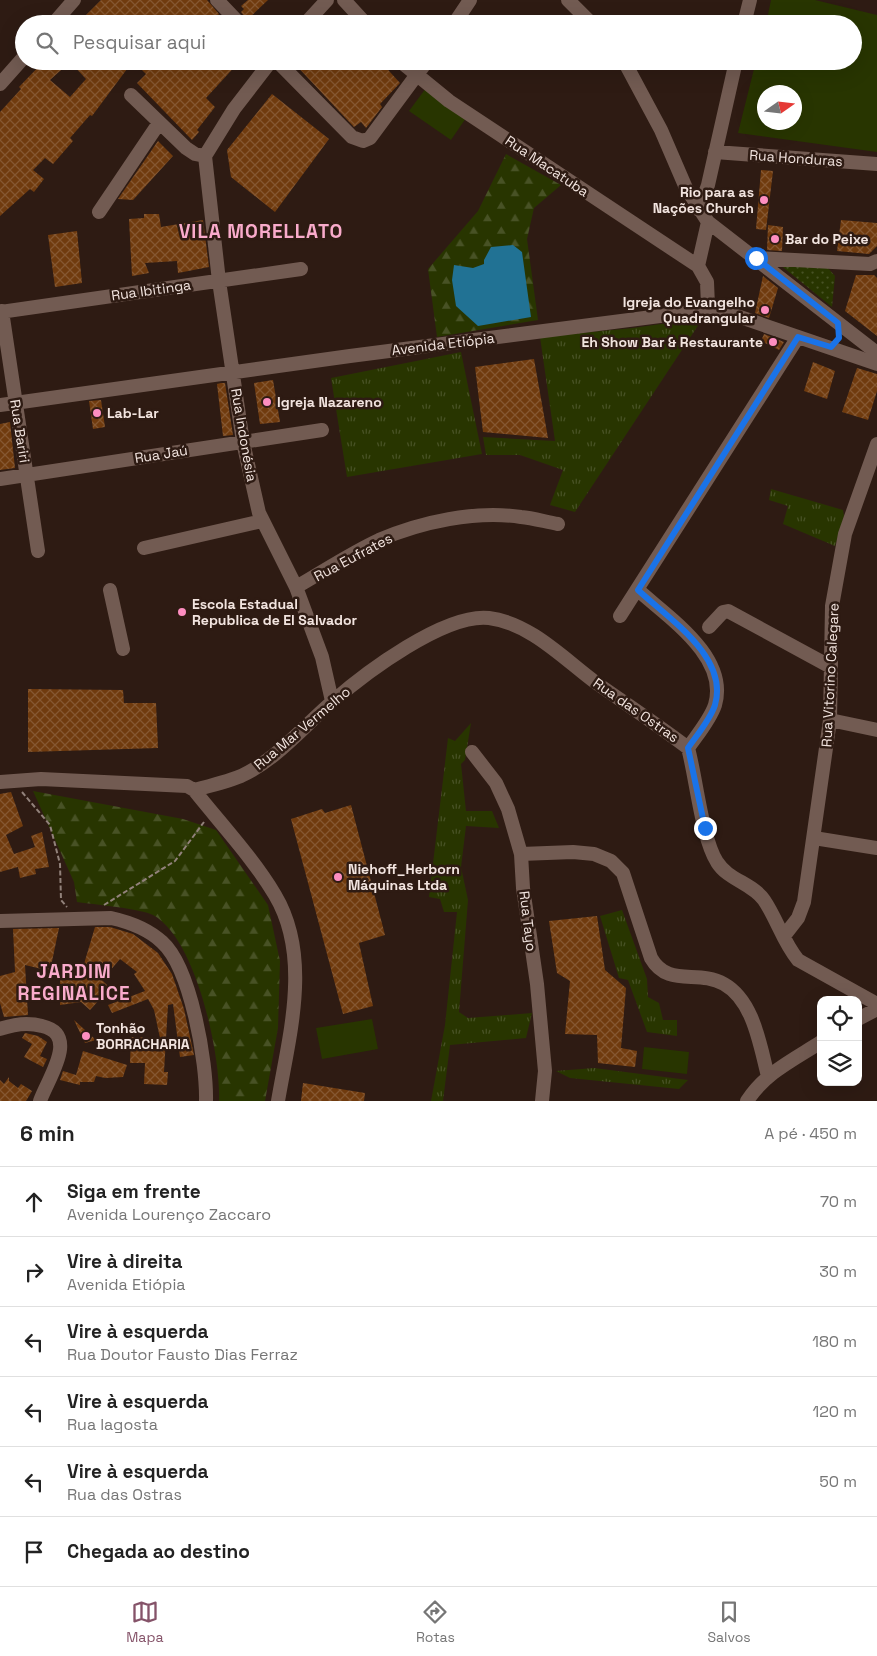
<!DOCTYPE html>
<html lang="pt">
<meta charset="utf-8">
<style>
body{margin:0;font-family:"Space Grotesk",sans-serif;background:#f6f6f6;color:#222}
.controls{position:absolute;right:15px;bottom:15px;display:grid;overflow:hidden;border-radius:10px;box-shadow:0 5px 20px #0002}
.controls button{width:45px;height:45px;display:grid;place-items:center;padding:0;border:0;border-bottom:1px solid #e0e0e0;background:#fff;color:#222;font:25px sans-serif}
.compass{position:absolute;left:757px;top:85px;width:45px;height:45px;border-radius:50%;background:#fff;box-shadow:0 5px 20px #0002;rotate:76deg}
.stop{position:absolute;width:15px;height:15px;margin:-11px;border:4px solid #1a73e8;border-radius:50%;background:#fff}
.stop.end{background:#1a73e8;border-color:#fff;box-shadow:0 1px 5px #0008}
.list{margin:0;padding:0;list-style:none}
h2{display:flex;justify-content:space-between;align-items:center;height:65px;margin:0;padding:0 20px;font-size:21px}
h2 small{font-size:16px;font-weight:400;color:#767676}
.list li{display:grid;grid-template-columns:32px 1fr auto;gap:15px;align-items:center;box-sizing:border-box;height:70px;padding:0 20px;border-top:1px solid #e0e0e0}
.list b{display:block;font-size:19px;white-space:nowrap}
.list p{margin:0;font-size:16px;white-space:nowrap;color:#767676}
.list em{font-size:16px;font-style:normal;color:#767676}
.icon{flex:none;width:28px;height:28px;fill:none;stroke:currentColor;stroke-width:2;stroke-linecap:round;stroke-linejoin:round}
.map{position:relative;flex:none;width:877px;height:1101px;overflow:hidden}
.search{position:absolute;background:#fff;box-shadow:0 5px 20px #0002;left:15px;right:15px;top:15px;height:55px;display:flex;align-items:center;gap:12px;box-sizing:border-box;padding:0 18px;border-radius:28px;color:#767676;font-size:19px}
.sheet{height:485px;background:#fff}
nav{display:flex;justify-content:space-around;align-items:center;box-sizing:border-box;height:70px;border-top:1px solid #e0e0e0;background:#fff;font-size:14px;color:#767676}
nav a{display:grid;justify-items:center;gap:2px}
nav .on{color:#855369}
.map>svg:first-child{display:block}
</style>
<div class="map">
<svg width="877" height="1101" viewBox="0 0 877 1101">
<defs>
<pattern id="grass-tufts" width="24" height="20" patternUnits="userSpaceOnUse" patternTransform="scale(1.25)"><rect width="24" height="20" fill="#283500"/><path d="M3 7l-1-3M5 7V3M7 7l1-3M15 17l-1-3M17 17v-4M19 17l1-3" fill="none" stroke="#485225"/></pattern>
<pattern id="forest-firs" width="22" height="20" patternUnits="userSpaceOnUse" patternTransform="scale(1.25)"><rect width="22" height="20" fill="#283500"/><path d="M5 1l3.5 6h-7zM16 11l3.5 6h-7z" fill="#485225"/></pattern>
<pattern id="park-dots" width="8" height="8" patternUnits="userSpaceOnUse" patternTransform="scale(1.25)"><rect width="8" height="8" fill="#283500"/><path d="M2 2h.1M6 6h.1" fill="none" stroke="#485225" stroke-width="1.8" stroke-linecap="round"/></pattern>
<pattern id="building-cross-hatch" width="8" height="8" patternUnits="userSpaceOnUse" patternTransform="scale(1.25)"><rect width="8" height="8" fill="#703b0e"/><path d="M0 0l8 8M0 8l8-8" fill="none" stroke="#855731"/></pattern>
</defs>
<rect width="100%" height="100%" fill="#2e1b13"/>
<!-- grass -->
<path fill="url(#grass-tufts)" d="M703 318 575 512 550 505 563 470 520 455H486L483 437 555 441 540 337 633 328Z
M461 352 482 454 347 477 331 378Z
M771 489 843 510 844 516 835 546 783 524 788 506 769 500Z
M471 723 465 760 461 764 466 811H492L499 828 466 826 461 867 468 900 459 1012 468 1018 532 1013 526 1038 450 1045 443 1101H431L445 1025 457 912H444L440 899 429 897 448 738 455 741Z
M622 910 647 979 648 997 659 1003 663 1020H677V1036L647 1032 628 980 619 978 600 916Z
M594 1068 688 1080 679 1089 570 1078 556 1071Z"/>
<!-- forest -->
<path fill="url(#forest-firs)" d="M506 154 561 185 534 208 527 239 538 320 437 337 428 269 478 211Z
M33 791 183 819 216 830 268 905 280 961 278 1028 265 1101H219C221 1055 196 938 153 915 142 909 92 904 77 902L74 882Z"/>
<!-- park -->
<path fill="url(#park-dots)" d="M779 264 827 267 835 276 832 307Z"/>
<!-- garden -->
<path fill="#283500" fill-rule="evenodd" d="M771 0H815L877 15V152L738 133 756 61H853V24H766ZM764 92H794V122H764Z
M426 88 466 118 451 140 409 111Z
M372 1019 378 1049 322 1059 316 1028Z
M644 1047 689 1052 687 1074 642 1069Z"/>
<!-- water -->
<path fill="#217294" d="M513 245 522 252 531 317 478 326 456 306 452 280 454 265 473 268 484 264V260L491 247Z"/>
<!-- building -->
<path fill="url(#building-cross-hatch)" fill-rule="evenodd" d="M101 0H207L219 14 209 24H77Z
M248 0H268L247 20 241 12 244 9 241 6Z
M44 61H133L92 116 90 115 70 138 73 141 53 164 45 158 33 170 44 179 34 192 30 189 0 216V112L21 89 19 87ZM70 62 86 79 70 97 50 80Z
M144 61H169L175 67 180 61H240L206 98 215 107 197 130 199 132 192 140 137 83 146 74 139 67Z
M292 61H380L400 83 380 104 382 107 366 128 361 122 354 127Z
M272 94 329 139 275 212 231 177 227 150Z
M158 141 173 156 133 200 118 199Z
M761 170 773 171 766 230 756 229Z
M144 214H159L161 227 203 220 209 267 178 273 177 261 145 263 149 273 132 276 129 219 144 218Z
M841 220 877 223V246L869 254 837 251Z
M768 225 783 227 782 251 767 250Z
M77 231 82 283 55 287 48 235Z
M856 275H874L877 278V336L845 311Z
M763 276 778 288 769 318 755 313Z
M764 334 784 342 779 350 761 341Z
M534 359 548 438 483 432 475 367Z
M813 362 835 371 827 399 804 391Z
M857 368 877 374V391L868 420 842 412Z
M273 380 280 422 260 424 254 383Z
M221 383H225L233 435 223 436 217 384Z
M101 400 105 427 93 429 89 401Z
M10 422 15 468 0 470V424Z
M28 689 123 690 124 703H156L158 748 28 752Z
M11 792 23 826 6 835 14 854 35 847 31 836 42 832 49 867 35 869 36 874 20 878 18 867 0 872V794Z
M351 805 385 935 359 943 373 1006 343 1014 291 819 322 809 325 813Z
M597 916 605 970 626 988 621 1048 637 1051 635 1067 598 1063 597 1035 565 1034 570 981 557 973 549 921Z
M95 927H110L133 934 158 953 172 974 184 1009 194 1055 180 1057 173 1004 168 1005 164 1072H168L167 1085 144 1084 145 1063H130L131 1037 160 1038 154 1010 148 999 112 1013 108 1005 145 991 134 974 137 972 120 959 102 980 110 988 90 1010 81 1002 60 1005V972L81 974Z
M59 928 50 971 25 965 28 1015 4 1017 0 1003V976L15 972 13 929Z
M74 1020 96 1040 85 1043Z
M25 1033 38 1036 47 1042 40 1056 47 1059 43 1067 24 1057 32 1044 22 1038Z
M83 1051 127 1065 123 1077 105 1078 96 1076 94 1082H80V1085L60 1080 63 1071 76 1075Z
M9 1077V1081L18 1088 21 1084 32 1091 26 1101H0V1080L4 1084Z
M303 1083 365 1093 364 1101H301Z"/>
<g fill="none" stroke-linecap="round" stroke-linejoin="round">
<!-- path -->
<path stroke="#92827b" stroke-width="2" stroke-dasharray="5 2.5" stroke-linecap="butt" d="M22 792 50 825 60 864 61 900 67 907
M104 905 175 861 204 822"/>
<!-- minor -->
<path stroke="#725b52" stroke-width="14" d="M217 0 240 24
M344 0 366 24
M568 0 592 24
M53 24 74 0
M305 24 327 0
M454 24 470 0
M744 24 750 0
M277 61 352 137 363 141 370 138 427 61
M400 61 449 101 698 266 707 282 708 306
M624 61 661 130 686 188 708 222 877 353
M0 84 24 57
M131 95 186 148 195 154 205 156
M715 152 877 164
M205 156 219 281 243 442 259 513 296 587 322 657 332 701
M205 156 234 109 271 61
M699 210 708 185 736 61
M99 212 159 123
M756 258 870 264 877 261
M698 266 708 222
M2 311 38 551
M0 312 301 269
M0 405 350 356 691 312 708 306 877 364
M0 479 322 430
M144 548 262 521
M296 587C324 571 351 553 379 540 421 522 476 510 521 517 533 518 546 522 558 524
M110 590 123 649
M638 590C669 618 729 657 715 705 710 720 697 735 688 748
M620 616 798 337
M709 627 723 612 728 611 831 667
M830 720 877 730
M472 752 496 783 508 809 521 854 523 888 537 984 545 1071 542 1101
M0 782 41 779 187 786 194 790C210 786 226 782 241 776 276 760 303 727 332 702 365 673 445 613 489 618 530 623 564 659 595 682 626 704 658 725 688 748 696 777 702 839 717 862 728 880 752 883 764 900 777 919 783 942 798 960L877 1004
M194 790C221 824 253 858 275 895 312 957 289 1036 278 1101
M814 838 877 848
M521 854 573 852 594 854 611 861 623 873 651 958C668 988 698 969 724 984 754 1001 760 1046 768 1076
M0 921 111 918C129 922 148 929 162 942 191 968 207 1063 206 1101
M784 936 798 918 804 902 830 720 832 606 845 534 877 444
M858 1019 877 1009
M0 1029C14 1024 28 1022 42 1026 80 1035 48 1078 40 1101
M747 1101C765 1073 793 1060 821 1042"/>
</g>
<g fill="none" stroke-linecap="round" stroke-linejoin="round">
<!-- route -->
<path stroke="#1a73e8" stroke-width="6" d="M705 828 688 748C697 735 710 720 715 705 729 657 669 619 638 590L798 337 831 347 839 338 838 323 756 258"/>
</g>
<!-- markers -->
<g fill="#fd8ec0" stroke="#2e1b13" stroke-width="2">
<circle cx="764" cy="200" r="5"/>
<circle cx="775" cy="239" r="5"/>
<circle cx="765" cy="310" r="5"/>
<circle cx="773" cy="342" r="5"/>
<circle cx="267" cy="402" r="5"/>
<circle cx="97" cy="413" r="5"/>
<circle cx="182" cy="612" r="5"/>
<circle cx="338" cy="877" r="5"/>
<circle cx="86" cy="1036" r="5"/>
</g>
<g text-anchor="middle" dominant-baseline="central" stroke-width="5" stroke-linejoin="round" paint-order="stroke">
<!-- street labels -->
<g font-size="14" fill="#f2e4df" stroke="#2e1b13">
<text transform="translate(796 158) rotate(4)">Rua Honduras</text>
<text transform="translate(547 166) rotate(34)">Rua Macatuba</text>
<text transform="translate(151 290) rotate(-8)">Rua Ibitinga</text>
<text transform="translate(443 344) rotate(-7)">Avenida Etiópia</text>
<text transform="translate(20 431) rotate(81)">Rua Bariri</text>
<text transform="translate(244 435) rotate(80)">Rua Indonésia</text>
<text transform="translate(161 454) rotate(-9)">Rua Jaú</text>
<text transform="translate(353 557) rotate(-28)">Rua Eufrates</text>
<text transform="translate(830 675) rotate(-87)">Rua Vitorino Calegare</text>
<text transform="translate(636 710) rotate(35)">Rua das Ostras</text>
<text transform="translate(302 728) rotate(-40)">Rua Mar Vermelho</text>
<text transform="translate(528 921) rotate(83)">Rua Tayo</text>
</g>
<!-- poi labels -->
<g font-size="14" font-weight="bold" fill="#f2e4df" stroke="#2e1b13" text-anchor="start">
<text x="754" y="192" text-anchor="end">Rio para as<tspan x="754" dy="16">Nações Church</tspan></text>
<text x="785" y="239">Bar do Peixe</text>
<text x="755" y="302" text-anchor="end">Igreja do Evangelho<tspan x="755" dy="16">Quadrangular</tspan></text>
<text x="763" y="342" text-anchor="end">Eh Show Bar &amp; Restaurante</text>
<text x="277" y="402">Igreja Nazareno</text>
<text x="107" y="413">Lab-Lar</text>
<text x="192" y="604">Escola Estadual<tspan x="192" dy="16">Republica de El Salvador</tspan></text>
<text x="348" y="869">Niehoff_Herborn<tspan x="348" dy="16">Máquinas Ltda</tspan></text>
<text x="96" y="1028">Tonhão<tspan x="96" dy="16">BORRACHARIA</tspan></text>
</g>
<!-- district labels -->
<g font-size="19" font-weight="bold" letter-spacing="1" fill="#f9abcb" stroke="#2e1b13">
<text x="261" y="231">VILA MORELLATO</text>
<text x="74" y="971">JARDIM<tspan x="74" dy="22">REGINALICE</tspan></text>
</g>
</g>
</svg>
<div class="controls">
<button><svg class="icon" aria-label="locate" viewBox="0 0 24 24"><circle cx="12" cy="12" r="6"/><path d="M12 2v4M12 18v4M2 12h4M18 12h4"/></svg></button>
<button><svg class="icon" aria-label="layers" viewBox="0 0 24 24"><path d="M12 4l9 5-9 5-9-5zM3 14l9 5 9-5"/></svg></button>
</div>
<svg class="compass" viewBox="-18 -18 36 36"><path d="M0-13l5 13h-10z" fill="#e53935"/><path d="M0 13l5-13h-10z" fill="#767676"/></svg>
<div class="stop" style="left:756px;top:258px"></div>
<div class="stop end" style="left:705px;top:828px"></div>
<div class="search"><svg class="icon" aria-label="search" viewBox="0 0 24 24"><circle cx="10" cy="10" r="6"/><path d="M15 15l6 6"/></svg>Pesquisar aqui</div>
</div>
<section class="sheet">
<h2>6 min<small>A pé · 450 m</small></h2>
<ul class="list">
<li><svg class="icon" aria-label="ahead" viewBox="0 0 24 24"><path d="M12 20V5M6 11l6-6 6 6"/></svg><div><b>Siga em frente</b><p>Avenida Lourenço Zaccaro</p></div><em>70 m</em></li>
<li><svg class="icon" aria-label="right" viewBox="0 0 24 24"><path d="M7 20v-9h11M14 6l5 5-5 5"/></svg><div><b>Vire à direita</b><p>Avenida Etiópia</p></div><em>30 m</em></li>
<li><svg class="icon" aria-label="left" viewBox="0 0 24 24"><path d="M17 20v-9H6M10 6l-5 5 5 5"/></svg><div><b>Vire à esquerda</b><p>Rua Doutor Fausto Dias Ferraz</p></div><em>180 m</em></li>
<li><svg class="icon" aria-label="left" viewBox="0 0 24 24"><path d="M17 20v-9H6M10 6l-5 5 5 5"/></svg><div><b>Vire à esquerda</b><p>Rua lagosta</p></div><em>120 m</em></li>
<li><svg class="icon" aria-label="left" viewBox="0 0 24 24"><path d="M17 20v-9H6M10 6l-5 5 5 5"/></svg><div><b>Vire à esquerda</b><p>Rua das Ostras</p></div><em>50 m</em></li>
<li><svg class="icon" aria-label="arrive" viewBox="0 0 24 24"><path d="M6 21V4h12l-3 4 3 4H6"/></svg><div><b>Chegada ao destino</b></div></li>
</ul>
</section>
<nav>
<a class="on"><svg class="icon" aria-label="map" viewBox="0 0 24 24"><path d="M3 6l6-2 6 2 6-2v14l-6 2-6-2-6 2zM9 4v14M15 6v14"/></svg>Mapa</a>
<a><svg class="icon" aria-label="directions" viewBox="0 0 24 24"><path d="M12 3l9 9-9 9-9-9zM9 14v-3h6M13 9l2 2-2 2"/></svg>Rotas</a>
<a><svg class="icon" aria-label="saved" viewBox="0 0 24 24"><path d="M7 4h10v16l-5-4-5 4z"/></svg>Salvos</a>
</nav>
